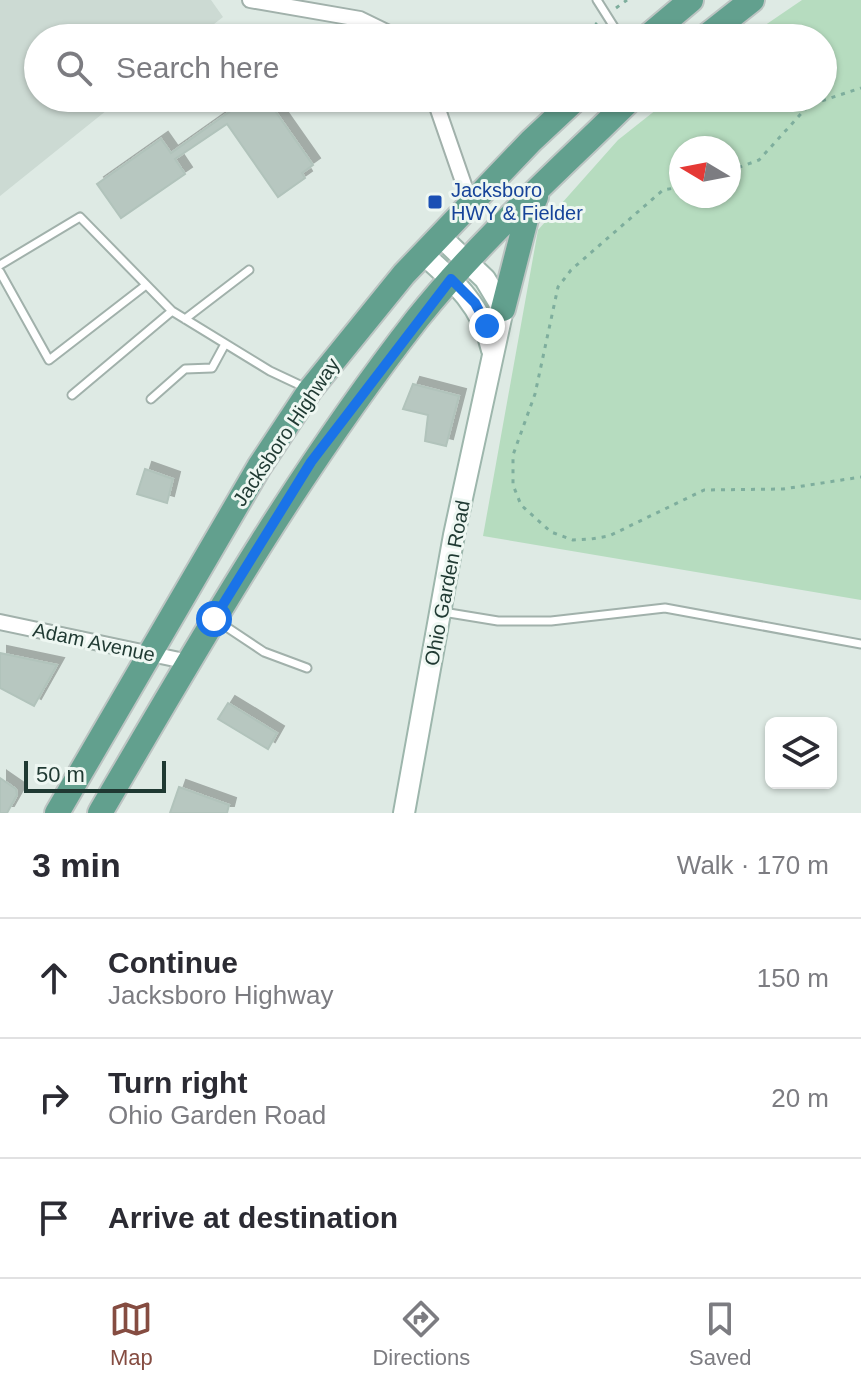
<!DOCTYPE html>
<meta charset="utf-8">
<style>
body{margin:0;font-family:Helvetica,sans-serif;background:#f7f7f7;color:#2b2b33}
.controls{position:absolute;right:24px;bottom:24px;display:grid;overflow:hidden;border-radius:12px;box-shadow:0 2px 6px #0004}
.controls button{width:72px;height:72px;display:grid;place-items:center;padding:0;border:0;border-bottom:2px solid #e1e1e2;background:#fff;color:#2b2b33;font:40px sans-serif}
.compass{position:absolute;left:669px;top:136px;width:72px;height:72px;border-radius:50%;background:#fff;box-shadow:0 2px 6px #0004;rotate:280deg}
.scale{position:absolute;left:24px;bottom:20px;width:142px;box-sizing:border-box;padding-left:8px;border:4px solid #1f3932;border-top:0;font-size:22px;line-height:28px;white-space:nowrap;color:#1f3932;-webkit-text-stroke:6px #eef7f2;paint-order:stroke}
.stop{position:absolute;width:24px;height:24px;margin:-18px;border:6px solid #1a73e8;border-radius:50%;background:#fff}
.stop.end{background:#1a73e8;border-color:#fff;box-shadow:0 2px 8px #0008}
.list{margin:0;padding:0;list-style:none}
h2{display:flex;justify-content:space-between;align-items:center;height:104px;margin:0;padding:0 32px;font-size:34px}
h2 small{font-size:26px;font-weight:400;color:#7c7c81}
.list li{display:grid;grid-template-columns:52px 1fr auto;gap:24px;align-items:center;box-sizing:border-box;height:120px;padding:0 32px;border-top:2px solid #e1e1e2}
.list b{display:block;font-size:30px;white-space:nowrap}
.list p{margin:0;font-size:26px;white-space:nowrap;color:#7c7c81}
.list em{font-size:26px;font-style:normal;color:#7c7c81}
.icon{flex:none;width:44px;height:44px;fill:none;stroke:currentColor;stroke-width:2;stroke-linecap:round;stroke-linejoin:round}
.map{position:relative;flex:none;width:861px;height:813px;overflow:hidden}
.search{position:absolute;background:#fff;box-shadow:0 2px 6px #0004;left:24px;right:24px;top:24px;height:88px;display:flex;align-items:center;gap:20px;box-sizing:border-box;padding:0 28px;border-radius:44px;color:#7c7c81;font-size:30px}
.sheet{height:464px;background:#fff}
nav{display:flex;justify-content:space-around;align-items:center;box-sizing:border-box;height:112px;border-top:2px solid #e1e1e2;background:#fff;font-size:22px;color:#7c7c81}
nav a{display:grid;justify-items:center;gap:4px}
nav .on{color:#854c41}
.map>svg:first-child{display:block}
</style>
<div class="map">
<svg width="861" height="813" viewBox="0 0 861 813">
<defs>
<filter id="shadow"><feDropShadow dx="7" dy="-7" stdDeviation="0" flood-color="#0004"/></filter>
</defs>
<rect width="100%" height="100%" fill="#deeae4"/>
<!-- built -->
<path fill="#ccdad3" d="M0 0H211L223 17 196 38H38V98H122L0 196Z"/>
<!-- green -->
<path fill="#b6dcbf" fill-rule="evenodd" d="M802 0H861V600L483 536 538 230 618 140 671 98H823V38H746ZM681 148H729V196H681Z"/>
<!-- building -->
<path fill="#b7c7c0" stroke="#b1c3bb" stroke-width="2" filter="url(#shadow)" d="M249 98 253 104 266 98 313 165 302 173 305 178 278 197 227 124 175 159 185 174 121 218 97 184 161 139 171 153Z
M413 384 459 396 446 446 425 441 428 415 403 409Z
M145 469 173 479 167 503 137 494Z
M0 653 57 665 34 706 0 688Z
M228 703 277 733 268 749 218 719Z
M0 778 16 789 17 795 7 813H0Z
M179 787 229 805 227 813H170Z"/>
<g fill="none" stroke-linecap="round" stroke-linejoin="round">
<defs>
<path id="lane" d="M597 0 621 38
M0 265 80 217 172 311 270 371 304 387
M0 272 49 360 146 285
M185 319 249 270
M72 395 172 311
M151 399 185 369 212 368 225 344
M443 612 498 621H551L665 608 861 644
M219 622 264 652 307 668"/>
<path id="street" d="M250 0 360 19 399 38
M434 98 471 205
M0 622 189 662"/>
<path id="secondary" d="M423 254C456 283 482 306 492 350
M404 813 454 535 503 309 485 279 440 236"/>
<path id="primary" d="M646 38 691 0
M704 38 752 0
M503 309 526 219 536 197
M57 813 259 467 310 390 404 274 531 141 577 98
M100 813C199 644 296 474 417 319 481 239 559 170 632 98"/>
</defs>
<!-- lane casing -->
<use href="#lane" stroke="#a1b1ab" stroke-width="11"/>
<!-- street casing -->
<use href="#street" stroke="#a1b1ab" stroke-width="18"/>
<!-- secondary casing -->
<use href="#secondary" stroke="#9db6ac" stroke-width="24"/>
<!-- primary casing -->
<use href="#primary" stroke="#bcc4c2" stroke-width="28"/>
<!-- path -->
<path stroke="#7eae9d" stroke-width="3" stroke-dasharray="4 6" stroke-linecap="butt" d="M616 8 627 0
M588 31 597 23
M729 171 759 160 809 105 861 88
M681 187 663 190 571 270 558 287 535 394 513 455V485L521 505 551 532 573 540 591 539 609 536 704 490 783 489 861 477"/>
<!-- lane -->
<use href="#lane" stroke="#fff" stroke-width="7"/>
<!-- street -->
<use href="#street" stroke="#fff" stroke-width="14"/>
<!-- secondary -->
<use href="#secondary" stroke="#fff" stroke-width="20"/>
<!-- primary -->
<use href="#primary" stroke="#62a08e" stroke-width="24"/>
</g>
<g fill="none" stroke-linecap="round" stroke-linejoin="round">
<!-- route -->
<path stroke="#1a73e8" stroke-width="10" d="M214 619 311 462 451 279 475 303 487 326"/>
</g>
<!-- markers -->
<rect fill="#1a4fb4" stroke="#eef7f2" stroke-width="3" x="427" y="194" width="16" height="16" rx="4"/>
<g text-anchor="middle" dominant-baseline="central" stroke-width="6" stroke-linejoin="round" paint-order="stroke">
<!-- transit labels -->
<g font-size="20" fill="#164399" stroke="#eef7f2" text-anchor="start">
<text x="451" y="190">Jacksboro<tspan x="451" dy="23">HWY &amp; Fielder</tspan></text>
</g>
<!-- street labels -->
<g font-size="20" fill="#1f3932" stroke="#eef7f2">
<text transform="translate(286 432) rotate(-56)">Jacksboro Highway</text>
<text transform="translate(447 583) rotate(-79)">Ohio Garden Road</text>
<text transform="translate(94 642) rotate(12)">Adam Avenue</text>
</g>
</g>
</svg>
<div class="controls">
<button><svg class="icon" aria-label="layers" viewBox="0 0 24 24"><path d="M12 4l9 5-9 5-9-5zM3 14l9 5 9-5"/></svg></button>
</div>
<svg class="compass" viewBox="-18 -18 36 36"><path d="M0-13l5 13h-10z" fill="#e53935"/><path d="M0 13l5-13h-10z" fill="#7c7c81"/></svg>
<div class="scale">50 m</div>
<div class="stop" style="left:214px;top:619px"></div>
<div class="stop end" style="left:487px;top:326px"></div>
<div class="search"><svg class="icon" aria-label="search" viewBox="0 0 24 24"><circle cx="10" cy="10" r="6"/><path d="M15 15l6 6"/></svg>Search here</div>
</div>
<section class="sheet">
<h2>3 min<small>Walk · 170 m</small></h2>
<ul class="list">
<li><svg class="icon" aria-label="ahead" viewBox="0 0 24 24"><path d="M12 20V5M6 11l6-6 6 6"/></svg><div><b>Continue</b><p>Jacksboro Highway</p></div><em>150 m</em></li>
<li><svg class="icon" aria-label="right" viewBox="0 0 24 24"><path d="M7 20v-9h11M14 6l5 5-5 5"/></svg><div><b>Turn right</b><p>Ohio Garden Road</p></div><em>20 m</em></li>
<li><svg class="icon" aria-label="arrive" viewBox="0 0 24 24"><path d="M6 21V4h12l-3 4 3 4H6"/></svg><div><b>Arrive at destination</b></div></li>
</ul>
</section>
<nav>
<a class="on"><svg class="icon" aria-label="map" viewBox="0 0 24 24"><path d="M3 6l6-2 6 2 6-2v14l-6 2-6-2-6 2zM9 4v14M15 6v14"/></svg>Map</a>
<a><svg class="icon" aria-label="directions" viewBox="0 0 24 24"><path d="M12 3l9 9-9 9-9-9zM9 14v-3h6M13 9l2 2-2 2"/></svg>Directions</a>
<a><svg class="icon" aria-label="saved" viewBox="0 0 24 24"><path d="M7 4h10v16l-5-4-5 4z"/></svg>Saved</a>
</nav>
